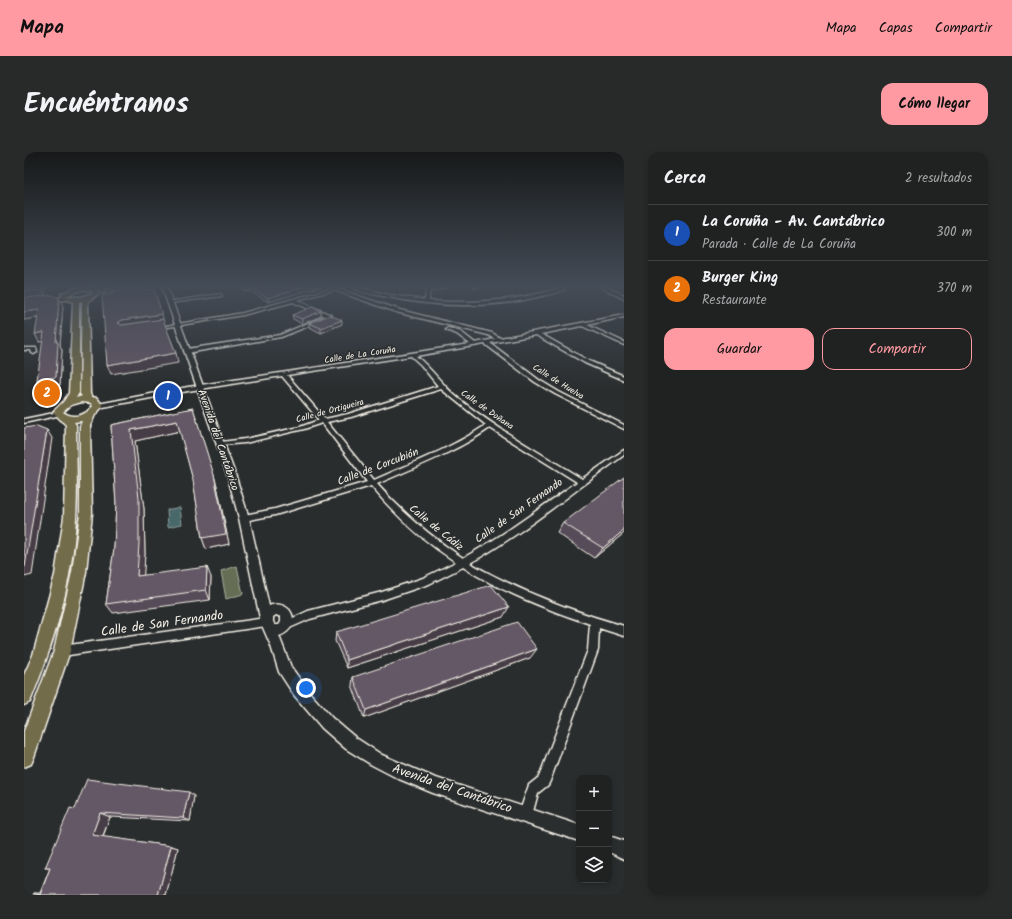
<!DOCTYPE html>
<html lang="es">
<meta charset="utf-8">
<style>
body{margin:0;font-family:Kalam,sans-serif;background:#282a2a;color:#f1f3f6}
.controls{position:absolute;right:12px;bottom:12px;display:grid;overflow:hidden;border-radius:8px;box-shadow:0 2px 6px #0003}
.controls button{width:36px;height:36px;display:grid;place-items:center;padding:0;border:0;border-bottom:1px solid #3d3f40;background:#202222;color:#f1f3f6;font:20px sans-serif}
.you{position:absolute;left:282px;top:536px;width:14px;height:14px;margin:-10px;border:3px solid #fff;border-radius:50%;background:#1a73e8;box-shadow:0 0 0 6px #1a73e833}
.badge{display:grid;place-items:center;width:26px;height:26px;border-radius:50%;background:#ff9aa2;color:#fff;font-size:13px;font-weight:700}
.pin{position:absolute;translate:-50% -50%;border:2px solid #fff;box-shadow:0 1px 4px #0006}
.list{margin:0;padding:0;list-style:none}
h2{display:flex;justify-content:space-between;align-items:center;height:52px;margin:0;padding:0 16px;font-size:17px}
h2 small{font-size:13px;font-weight:400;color:#a2a4a5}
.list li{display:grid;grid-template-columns:26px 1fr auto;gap:12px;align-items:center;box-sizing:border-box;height:56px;padding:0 16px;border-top:1px solid #3d3f40}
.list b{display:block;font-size:15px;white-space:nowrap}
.list p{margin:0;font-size:13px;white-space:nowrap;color:#a2a4a5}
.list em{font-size:13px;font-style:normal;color:#a2a4a5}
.actions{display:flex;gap:8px;padding:12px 16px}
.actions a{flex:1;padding:9px 0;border:1px solid #ff9aa2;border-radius:12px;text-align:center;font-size:14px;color:#ff9aa2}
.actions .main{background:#ff9aa2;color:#111}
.icon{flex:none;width:22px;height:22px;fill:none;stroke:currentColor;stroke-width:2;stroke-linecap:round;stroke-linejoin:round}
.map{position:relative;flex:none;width:600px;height:743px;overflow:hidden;border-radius:12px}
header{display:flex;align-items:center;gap:24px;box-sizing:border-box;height:56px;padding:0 20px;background:#ff9aa2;color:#111}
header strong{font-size:19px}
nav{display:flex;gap:22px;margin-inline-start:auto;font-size:14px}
.intro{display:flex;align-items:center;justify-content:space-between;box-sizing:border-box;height:96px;padding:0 24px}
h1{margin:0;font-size:28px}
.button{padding:10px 18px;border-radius:12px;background:#ff9aa2;color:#111;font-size:14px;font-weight:700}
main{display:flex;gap:24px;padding:0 24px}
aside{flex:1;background:#202222;border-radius:12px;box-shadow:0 2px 6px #0003}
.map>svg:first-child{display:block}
</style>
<header>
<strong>Mapa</strong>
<nav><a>Mapa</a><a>Capas</a><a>Compartir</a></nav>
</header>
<div class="intro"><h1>Encuéntranos</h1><a class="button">Cómo llegar</a></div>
<main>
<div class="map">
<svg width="600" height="743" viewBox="0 0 600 743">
<rect width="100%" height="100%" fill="#2a2d2e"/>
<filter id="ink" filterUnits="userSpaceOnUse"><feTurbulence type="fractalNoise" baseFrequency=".025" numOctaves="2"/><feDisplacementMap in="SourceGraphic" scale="8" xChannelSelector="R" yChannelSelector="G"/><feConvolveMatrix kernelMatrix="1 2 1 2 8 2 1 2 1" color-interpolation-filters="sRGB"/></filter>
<g filter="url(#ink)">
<!-- green -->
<path fill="#656e55" stroke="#acb09e" d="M213 414 219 442 202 447 197 419Z"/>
<!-- water -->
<path fill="#4a686b" stroke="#8e9f9d" d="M156 355 158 372 144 375 143 358Z"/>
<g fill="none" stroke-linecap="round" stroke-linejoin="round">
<defs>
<path id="minor" d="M97 135H106L72 142 70 141Z
M226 135H232L222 139 220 138Z
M313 135H320L314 137 376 158 468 181 476 186 600 163V165L563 173 600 190V193L558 174 517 182 565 209 600 224V228L561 211 512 183 466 191 515 228 535 240 600 273V277L531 242 511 230 461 192 392 204C408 217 419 234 435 247 473 277 516 301 558 327L600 298V303C550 339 500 381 446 411 495 439 547 459 600 474V484L575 476 574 498 526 629 524 633 514 641 507 667 502 669 497 667 495 662 505 633 515 625 564 498 566 472C522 457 478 440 439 415L405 432 358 448 286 467 261 478 258 477 256 474 258 471 284 459 358 440 399 426 432 410C399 389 372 364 347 334L251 363 220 369 217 368 216 366 220 363 251 357 343 330 298 271 280 277 221 291 195 293V291L197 290 221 287 276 275 295 268 258 224 164 239 74 256 71 254 74 252 164 235 446 192 433 182 422 178V177L424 176 437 180 451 191 471 187 464 183 372 160 310 138 273 148 307 163V165L257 185 163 201 160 199 163 197 256 183 301 164 269 150 219 163 132 177 130 176 219 161ZM387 204 397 213 414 234 324 262 301 267 263 223ZM417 237 462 273C428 296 388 311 350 328L303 270 327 265ZM466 276 553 330C516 356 479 384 439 406 407 385 379 361 353 332 391 315 432 300 466 276Z
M326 135H333L366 143 401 148 402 138 414 135H422L405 140V149C451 152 492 149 537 136V135H541V137C534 141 525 142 518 144 466 157 410 155 359 144 348 142 336 140 326 135Z
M197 142 198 144 146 151 144 150Z
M0 196H12L13 200 10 202 8 201 7 198H0Z
M35 260 38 262 37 263 0 271V267Z
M242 466 245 467 247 470 245 473 242 474 38 504 34 502 33 499 34 496 38 494Z"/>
<path id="tertiary" d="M138 135H143L212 325 225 366 245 454C268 446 280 475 255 484L267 515 285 540 308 566 332 586 358 603 409 625 555 673V689L409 641 375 627 348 613 322 597 298 576 270 543 255 520 247 494 237 471 215 366 204 325ZM252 463 257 465V470L255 473H251L249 470V465Z
M577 135H583L600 143V147Z
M44 145V147L42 148 0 152V148Z
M585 684 600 689V707L585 700Z"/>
<path id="primary" d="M54 135 72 136 75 141 64 150 66 242 68 245 73 246 79 254 71 263 66 274 68 361 62 420 46 499 10 605 7 612 0 615V579L30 499 48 420 56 361V274L58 269 50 270 52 273C52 303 54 334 52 365 49 428 30 492 6 550L0 553V523L9 503 31 423 40 365 42 273 29 260 40 249 45 241 49 150 38 146 37 142 47 137ZM60 138 68 139 69 141 57 145 43 144 51 140ZM58 149 56 242 58 244 52 246 55 241V150ZM58 250 67 251 69 254C62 263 49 268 39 260L47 253Z"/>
</defs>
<!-- minor casing -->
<use href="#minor" stroke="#f4f1e8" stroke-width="3"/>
<!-- tertiary casing -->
<use href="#tertiary" stroke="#f4f1e8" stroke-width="3"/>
<!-- primary casing -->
<use href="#primary" stroke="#f4f1e8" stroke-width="3"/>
<!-- minor -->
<use href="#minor" fill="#2a2d2e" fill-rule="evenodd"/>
<!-- tertiary -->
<use href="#tertiary" fill="#2a2d2e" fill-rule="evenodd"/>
<!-- primary -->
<use href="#primary" fill="#726c4b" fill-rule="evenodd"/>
</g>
<!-- wall -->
<path fill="#574c58" stroke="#f4f1e8" d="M0 135H22L21 144 35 146 39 154 36 193 38 198 36 233 18 236 19 189 15 190 14 166 0 168Z
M230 135H297L284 138 244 150 228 140 227 136Z
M297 159V164L278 172 269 167 268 163Z
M285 171 318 172 297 181 285 175Z
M169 256 193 334 205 392 182 397 178 386 169 328 156 279 111 289 120 357 121 402 119 424 187 425 186 448 89 461 82 452 90 396 92 352 87 273Z
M539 371 600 381 570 406 533 381Z
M479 465 323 516 311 489 312 480Z
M506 506 340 566 328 533 329 525Z
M170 644 166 669 86 665 79 685 147 694 154 696 142 743H9L10 741H16L26 716H21L51 657Z"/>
<!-- shaded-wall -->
<path fill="#473e47" stroke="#f4f1e8" d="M18 135H22L21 145 18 138Z
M279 135H297L284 138 244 150V146Z
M450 135H458L449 137Z
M35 146 39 154 36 193 38 198 36 233 18 236 13 228 32 190Z
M15 158 19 165 0 168V160Z
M297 159V164L278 172V167Z
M138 162 140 171 98 181 94 171 98 168Z
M318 168V172L297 181V176Z
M20 180 24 188 15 190 11 182Z
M152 201 154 211 87 222 83 213Z
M153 269 156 279 111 289 120 357 121 402 119 434 113 424 107 278Z
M23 278 28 286 8 423 0 425V415Z
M190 323 193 334 205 392 182 397 178 386Z
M600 378V381L570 406 579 396Z
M183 415 187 425 186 448 182 438Z
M485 455 479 465 323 516V508Z
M513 497 506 506 340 566 342 558Z
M165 640 170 644 166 669 159 666Z
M76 661 86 665 78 686 68 683Z
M147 694 154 696 142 743H134Z"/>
<!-- building -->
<path fill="#655866" stroke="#f4f1e8" d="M0 135H18V138L0 139Z
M115 135H119L120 138 130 137 138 162 98 168 94 171 98 173 139 167 152 201 83 213 78 143 89 142V139Z
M230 135H279L244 146 227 136Z
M29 143 35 146 32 190H34L32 225 13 228 20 180 11 182 15 158 0 160V146Z
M288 155 297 159 278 167 268 163Z
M306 163 318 168 297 176 285 171Z
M169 256 190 323 202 382 178 386 169 328 153 269 107 278 115 346V391L113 424 183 415 182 438 82 452 90 396 92 352 87 273Z
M13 274 23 278 1 415H0V276Z
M600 325V378L579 396 539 371Z
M467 433 485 455 323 508 312 480Z
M493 470 513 497 342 558 329 525Z
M63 627 165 640 159 666 76 661 68 683 147 694 134 743H9L10 741 16 743 26 716H21L46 656 51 657Z"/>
</g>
<!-- sky -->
<linearGradient id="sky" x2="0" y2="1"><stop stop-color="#171919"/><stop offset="0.56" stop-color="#444c57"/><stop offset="1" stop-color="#444c57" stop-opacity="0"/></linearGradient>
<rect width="600" height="239" fill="url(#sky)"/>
<g text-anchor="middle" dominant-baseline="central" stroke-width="3" stroke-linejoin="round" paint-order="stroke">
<!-- far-street labels -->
<g font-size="9" fill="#f4f1e8" stroke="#2a2d2e">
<text transform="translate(336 203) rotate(-9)">Calle de La Coruña</text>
<text transform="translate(534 230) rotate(32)">Calle de Huelva</text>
<text transform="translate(463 258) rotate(35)">Calle de Doñana</text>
<text transform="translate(306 259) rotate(-15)">Calle de Ortigueira</text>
</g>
<!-- street labels -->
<g font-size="11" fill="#f4f1e8" stroke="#2a2d2e">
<text transform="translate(194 288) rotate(71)">Avenida del Cantábrico</text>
<text transform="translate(354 315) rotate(-21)">Calle de Corcubión</text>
<text transform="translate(495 359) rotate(-35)">Calle de San Fernando</text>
<text transform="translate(412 376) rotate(39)">Calle de Cádiz</text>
</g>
<!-- near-street labels -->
<g font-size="13" fill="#f4f1e8" stroke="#2a2d2e">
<text transform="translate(138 472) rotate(-8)">Calle de San Fernando</text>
<text transform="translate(428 637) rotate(19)">Avenida del Cantábrico</text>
</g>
</g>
</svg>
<div class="controls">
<button>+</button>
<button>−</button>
<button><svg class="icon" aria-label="layers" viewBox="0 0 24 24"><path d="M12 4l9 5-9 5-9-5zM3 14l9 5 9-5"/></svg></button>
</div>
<div class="you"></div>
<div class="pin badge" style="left:144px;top:244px;background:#1a4fb4">1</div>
<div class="pin badge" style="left:23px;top:241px;background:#e8710a">2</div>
</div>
<aside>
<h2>Cerca<small>2 resultados</small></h2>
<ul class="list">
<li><span class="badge" style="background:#1a4fb4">1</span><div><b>La Coruña - Av. Cantábrico</b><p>Parada · Calle de La Coruña</p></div><em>300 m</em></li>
<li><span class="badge" style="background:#e8710a">2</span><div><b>Burger King</b><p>Restaurante</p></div><em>370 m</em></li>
</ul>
<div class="actions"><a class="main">Guardar</a><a>Compartir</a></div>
</aside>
</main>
